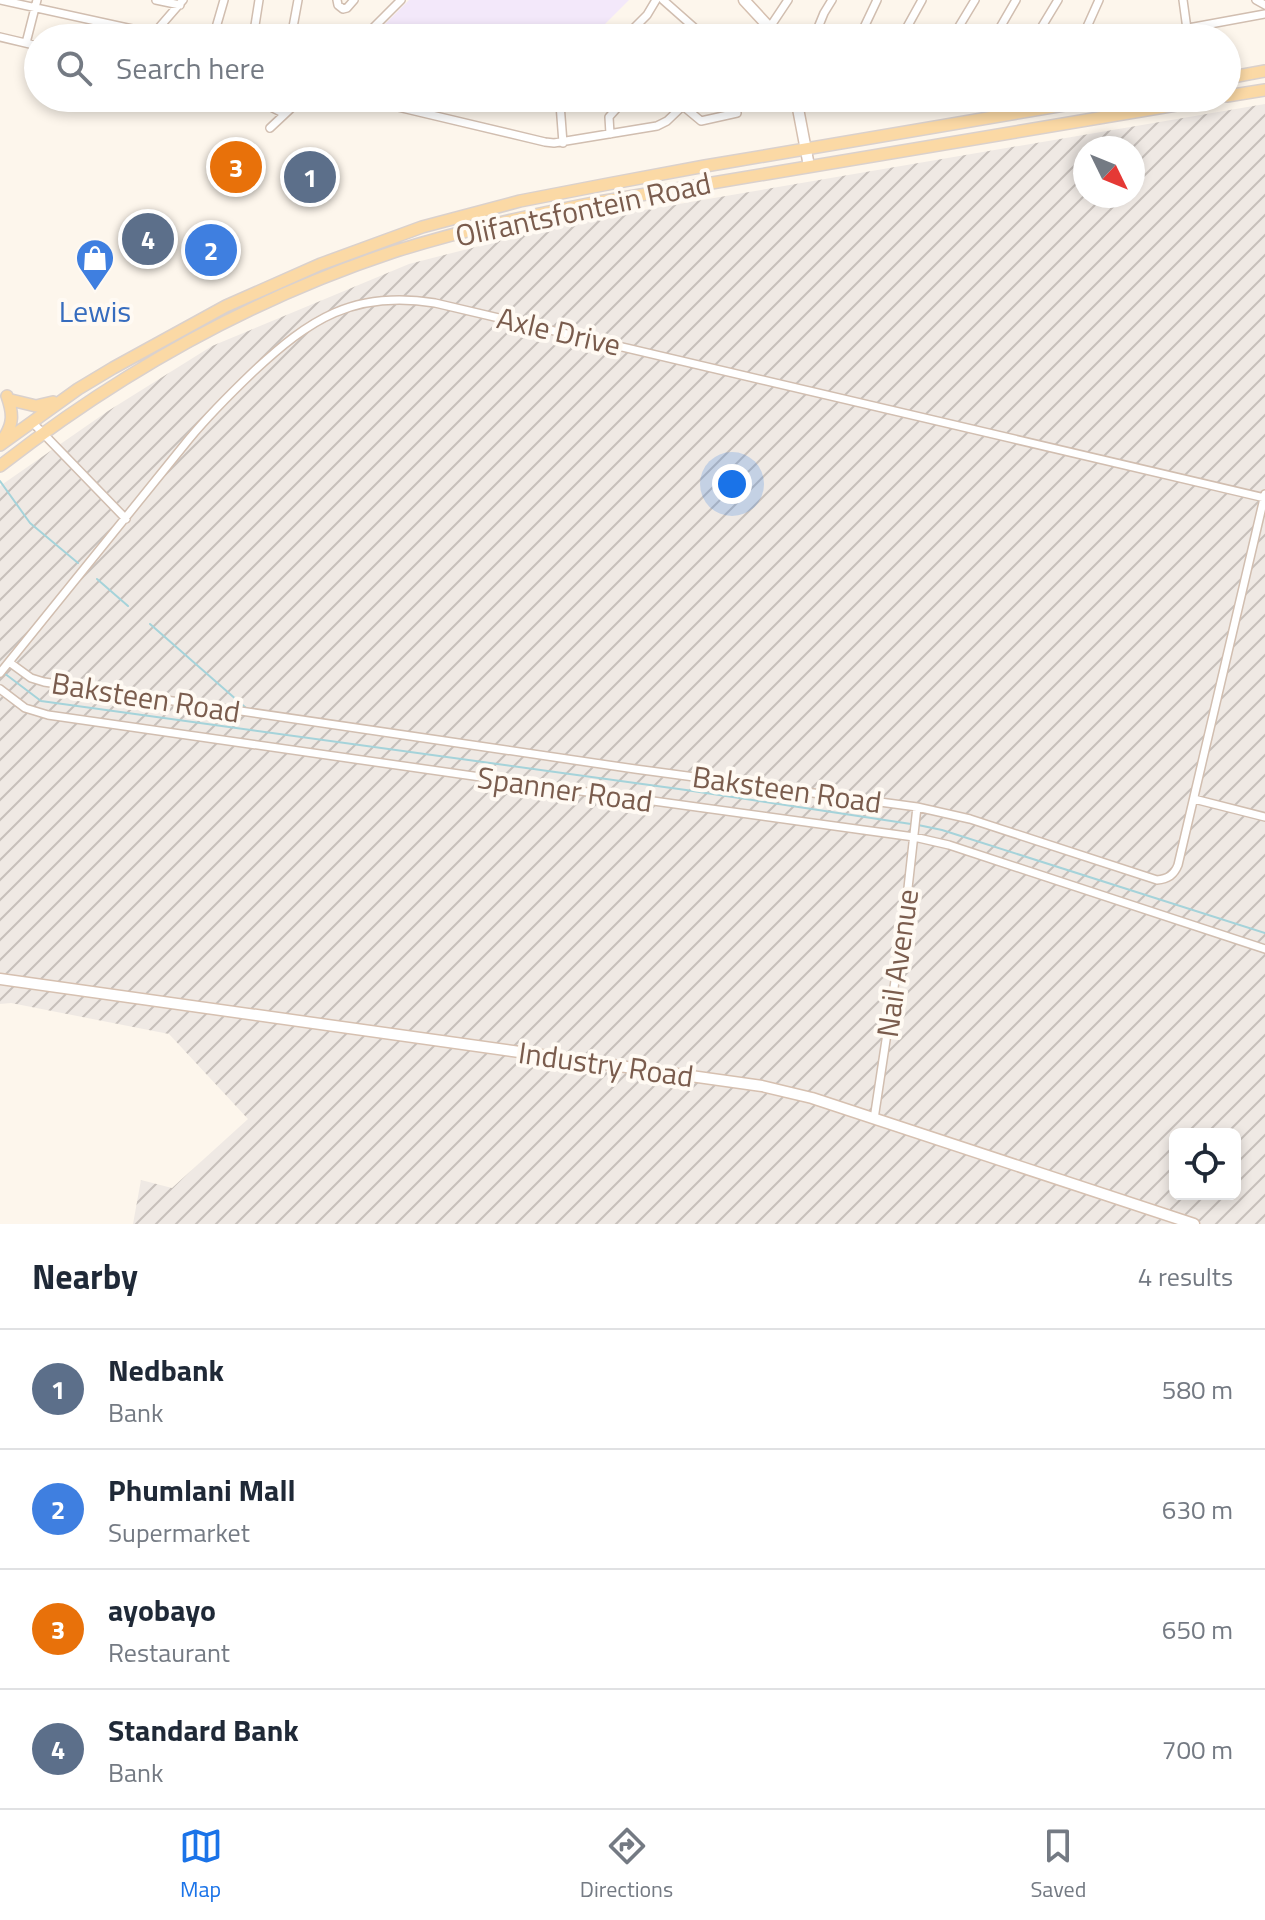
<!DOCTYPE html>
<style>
body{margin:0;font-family:"Titillium Web",sans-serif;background:#f6f6f7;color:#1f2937}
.controls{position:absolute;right:24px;bottom:24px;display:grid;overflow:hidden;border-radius:12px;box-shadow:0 4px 12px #0003}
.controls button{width:72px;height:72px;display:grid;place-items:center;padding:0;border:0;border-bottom:2px solid #e0e1e3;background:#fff;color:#1f2937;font:40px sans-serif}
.compass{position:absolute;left:1073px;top:136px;width:72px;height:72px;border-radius:50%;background:#fff;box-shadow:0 4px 12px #0003;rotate:133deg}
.you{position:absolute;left:732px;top:484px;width:28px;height:28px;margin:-20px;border:6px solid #fff;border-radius:50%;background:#1a73e8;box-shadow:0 0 0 12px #1a73e833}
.badge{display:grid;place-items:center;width:52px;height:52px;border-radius:50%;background:#1a73e8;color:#fff;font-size:26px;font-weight:700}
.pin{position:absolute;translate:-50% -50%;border:4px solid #fff;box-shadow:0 2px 8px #0006}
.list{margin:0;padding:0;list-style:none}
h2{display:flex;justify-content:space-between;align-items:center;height:104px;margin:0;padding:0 32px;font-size:34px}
h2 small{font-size:26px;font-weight:400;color:#747a83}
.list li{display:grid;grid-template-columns:52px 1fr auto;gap:24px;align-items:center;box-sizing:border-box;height:120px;padding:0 32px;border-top:2px solid #e0e1e3}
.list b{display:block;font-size:30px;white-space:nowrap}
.list p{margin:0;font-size:26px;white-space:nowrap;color:#747a83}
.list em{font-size:26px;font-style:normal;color:#747a83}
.icon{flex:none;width:44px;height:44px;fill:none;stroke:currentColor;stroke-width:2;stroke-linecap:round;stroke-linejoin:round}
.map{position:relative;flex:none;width:1265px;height:1224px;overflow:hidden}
.search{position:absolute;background:#fff;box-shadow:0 4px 12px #0003;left:24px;right:24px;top:24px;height:88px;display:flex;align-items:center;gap:20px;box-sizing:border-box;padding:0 28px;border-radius:44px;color:#747a83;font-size:30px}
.sheet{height:584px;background:#fff}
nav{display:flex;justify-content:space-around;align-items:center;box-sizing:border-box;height:112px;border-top:2px solid #e0e1e3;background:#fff;font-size:22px;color:#747a83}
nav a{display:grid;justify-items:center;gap:4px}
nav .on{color:#1a73e8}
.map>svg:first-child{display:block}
</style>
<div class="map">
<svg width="1265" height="1224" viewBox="0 0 1265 1224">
<defs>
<pattern id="industrial-furrows" width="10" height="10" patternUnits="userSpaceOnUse" patternTransform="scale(2)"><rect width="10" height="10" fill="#efe9e4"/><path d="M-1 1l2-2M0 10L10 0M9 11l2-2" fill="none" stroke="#c7c0bb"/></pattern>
</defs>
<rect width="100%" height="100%" fill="#fdf6ec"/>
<!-- industrial -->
<path fill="url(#industrial-furrows)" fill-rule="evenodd" d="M1265 104V1224H133L141 1180 172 1188 248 1119 169 1034 11 1003 0 1004V486L108 411 212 346 409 264 573 222ZM1085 148H1133V196H1085ZM1175 1134H1235V1194H1175Z"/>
<!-- education -->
<path fill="#f3e8fa" d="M409 0H629L591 38H371Z"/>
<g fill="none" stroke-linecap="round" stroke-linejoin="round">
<!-- stream -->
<path stroke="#a5d3da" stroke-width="2" d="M0 481 30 523 78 563
M97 579 128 606
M150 624 246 708
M4 673 41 701 686 790 911 824
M918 825 942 830 1265 933"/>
<defs>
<path id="street" d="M0 0 155 34
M156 0 180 5
M337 0 338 5 343 9 347 8 354 0
M663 0 706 38
M1183 0 1187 29
M1256 0 1265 5
M770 27 788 0
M815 35 824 13 832 0
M0 37 38 46
M150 38 183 0
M213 38 224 0
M253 38 259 0
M291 38 298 0
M363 38 401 0
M624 38 647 15 656 0
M687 38 696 29
M802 38 824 35 844 38
M859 38 877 0
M901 38 922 0
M952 38 975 0
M994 38 1016 0
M1035 38 1058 0
M1082 38 1099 0
M1134 38 1265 14
M26 43 37 0
M243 98 271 107 285 114
M360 98 545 142 554 143 657 126 667 121 691 98
M563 98 560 104 563 143
M683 106 701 121 737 113
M270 128 302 98
M610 134 609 117 626 98
M32 422 126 519
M9 662 31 678 44 682 635 769 917 807 970 819 1157 880C1168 879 1174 875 1178 865L1265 494
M0 673 189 439C209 415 230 394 253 372 310 319 353 290 435 303L1265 498
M0 689 25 708 48 715 515 782 914 837 949 845 1265 949
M1194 799 1265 817
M874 1119 905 915 917 807"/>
<path id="secondary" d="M744 0 779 38
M796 98 809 166
M0 979 762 1086 812 1098 1194 1224"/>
<path id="primary" d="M1227 78 1265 71
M1227 96 1265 90
M11 400 36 406 53 402
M3 439C14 424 13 413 7 396
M0 445 78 389 113 368 226 306 321 264 422 227 520 201 608 184 705 166 1106 98
M0 466C118 374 251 299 393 252 459 231 526 216 593 203L1218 98"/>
</defs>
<!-- street casing -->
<use href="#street" stroke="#d1beb0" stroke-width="10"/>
<!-- secondary casing -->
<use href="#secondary" stroke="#d6c0b0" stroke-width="13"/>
<!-- primary casing -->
<use href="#primary" stroke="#dad1cd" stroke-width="14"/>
<!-- street -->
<use href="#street" stroke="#fff" stroke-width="7"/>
<!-- secondary -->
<use href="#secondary" stroke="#fff" stroke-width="10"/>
<!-- primary -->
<use href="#primary" stroke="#fbd9a5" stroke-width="11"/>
</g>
<!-- icons -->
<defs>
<symbol id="shop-pin" viewBox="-11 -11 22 30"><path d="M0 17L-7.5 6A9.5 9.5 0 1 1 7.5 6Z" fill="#3f7fe0" stroke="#fffaf3"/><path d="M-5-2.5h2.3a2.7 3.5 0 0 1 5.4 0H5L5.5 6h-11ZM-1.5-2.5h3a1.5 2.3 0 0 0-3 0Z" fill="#fff"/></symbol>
</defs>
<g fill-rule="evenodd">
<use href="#shop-pin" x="73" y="236" width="44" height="60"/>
</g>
<g text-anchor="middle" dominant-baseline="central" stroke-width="8" stroke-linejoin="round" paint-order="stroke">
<!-- street labels -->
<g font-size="30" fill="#7a5c4d" stroke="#fffaf3">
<text transform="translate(583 209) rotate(-12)">Olifantsfontein Road</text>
<text transform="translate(559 331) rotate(13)">Axle Drive</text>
<text transform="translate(146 697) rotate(9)">Baksteen Road</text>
<text transform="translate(565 789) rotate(8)">Spanner Road</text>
<text transform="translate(787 789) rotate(8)">Baksteen Road</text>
<text transform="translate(897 963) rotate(-82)">Nail Avenue</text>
<text transform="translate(606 1064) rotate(8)">Industry Road</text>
</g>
<!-- shop labels -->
<g font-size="30" fill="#366cbe" stroke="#fffaf3">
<text x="95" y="311">Lewis</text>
</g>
</g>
</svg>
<div class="controls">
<button><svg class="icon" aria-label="locate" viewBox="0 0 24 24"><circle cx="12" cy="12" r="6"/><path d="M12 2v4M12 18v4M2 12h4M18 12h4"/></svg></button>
</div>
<svg class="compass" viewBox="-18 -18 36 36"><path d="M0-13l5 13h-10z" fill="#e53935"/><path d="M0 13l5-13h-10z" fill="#747a83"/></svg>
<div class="you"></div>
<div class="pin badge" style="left:310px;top:177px;background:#5c6f8a">1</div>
<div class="pin badge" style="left:211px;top:250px;background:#3f7fe0">2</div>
<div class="pin badge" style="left:236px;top:167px;background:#e8710a">3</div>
<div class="pin badge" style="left:148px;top:239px;background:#5c6f8a">4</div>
<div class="search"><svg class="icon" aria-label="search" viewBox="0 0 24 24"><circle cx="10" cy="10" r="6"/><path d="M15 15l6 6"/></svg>Search here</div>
</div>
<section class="sheet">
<h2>Nearby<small>4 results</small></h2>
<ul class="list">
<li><span class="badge" style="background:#5c6f8a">1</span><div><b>Nedbank</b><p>Bank</p></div><em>580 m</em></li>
<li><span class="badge" style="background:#3f7fe0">2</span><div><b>Phumlani Mall</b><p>Supermarket</p></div><em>630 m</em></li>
<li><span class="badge" style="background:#e8710a">3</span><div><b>ayobayo</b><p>Restaurant</p></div><em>650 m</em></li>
<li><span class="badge" style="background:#5c6f8a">4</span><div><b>Standard Bank</b><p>Bank</p></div><em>700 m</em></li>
</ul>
</section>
<nav>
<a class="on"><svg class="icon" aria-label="map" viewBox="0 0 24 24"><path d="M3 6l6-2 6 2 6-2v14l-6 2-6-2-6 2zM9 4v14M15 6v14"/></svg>Map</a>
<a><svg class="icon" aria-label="directions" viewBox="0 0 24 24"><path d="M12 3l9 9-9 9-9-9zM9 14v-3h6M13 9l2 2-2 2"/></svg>Directions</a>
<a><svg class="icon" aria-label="saved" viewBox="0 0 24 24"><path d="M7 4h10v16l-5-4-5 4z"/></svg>Saved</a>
</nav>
